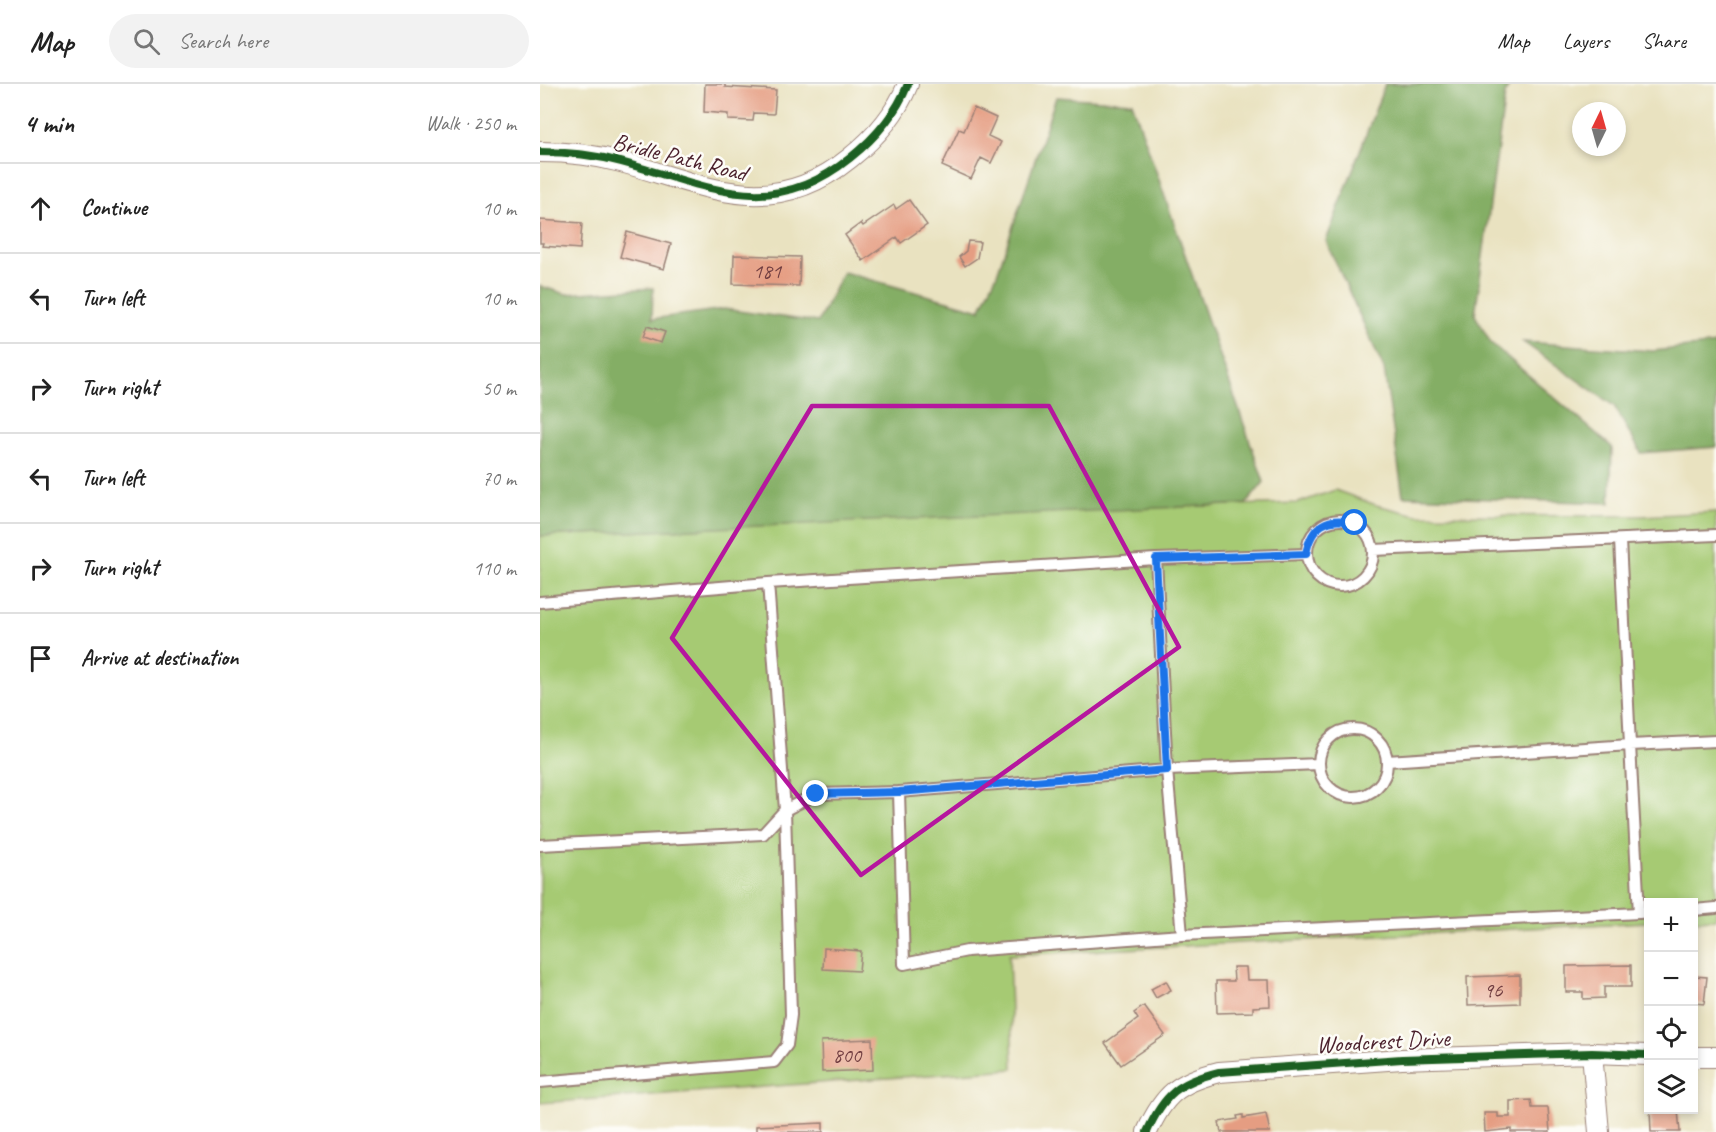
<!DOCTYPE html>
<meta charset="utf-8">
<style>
body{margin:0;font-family:Caveat,sans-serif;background:#f2f2f2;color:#222}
.controls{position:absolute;right:18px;bottom:18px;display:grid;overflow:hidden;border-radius:0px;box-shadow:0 3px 9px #0003}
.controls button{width:54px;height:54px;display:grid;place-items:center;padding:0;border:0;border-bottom:2px solid #e0e0e0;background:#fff;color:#222;font:30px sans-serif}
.compass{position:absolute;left:1032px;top:18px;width:54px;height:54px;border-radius:50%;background:#fff;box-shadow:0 3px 9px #0003;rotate:5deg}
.stop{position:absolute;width:18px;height:18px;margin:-14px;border:4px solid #1a73e8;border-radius:50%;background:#fff}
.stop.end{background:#1a73e8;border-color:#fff;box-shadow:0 2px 6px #0008}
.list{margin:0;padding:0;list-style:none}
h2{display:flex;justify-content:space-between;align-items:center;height:78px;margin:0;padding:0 24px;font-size:26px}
h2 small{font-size:20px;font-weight:400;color:#767676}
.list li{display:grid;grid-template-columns:39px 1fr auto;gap:18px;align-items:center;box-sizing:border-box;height:90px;padding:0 24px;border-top:2px solid #e0e0e0}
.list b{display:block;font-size:22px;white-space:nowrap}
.list em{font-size:20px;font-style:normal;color:#767676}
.icon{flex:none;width:33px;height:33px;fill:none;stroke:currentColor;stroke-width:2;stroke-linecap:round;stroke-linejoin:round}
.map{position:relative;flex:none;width:1176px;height:1048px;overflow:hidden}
header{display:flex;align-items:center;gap:36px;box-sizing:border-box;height:84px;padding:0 30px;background:#fff;border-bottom:2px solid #e0e0e0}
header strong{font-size:28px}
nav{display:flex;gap:33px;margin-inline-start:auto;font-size:21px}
.search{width:420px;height:54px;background:#f2f2f2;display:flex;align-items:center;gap:15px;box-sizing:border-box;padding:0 21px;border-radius:33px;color:#767676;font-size:22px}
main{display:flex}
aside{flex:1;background:#fff}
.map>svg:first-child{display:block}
</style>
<header>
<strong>Map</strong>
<div class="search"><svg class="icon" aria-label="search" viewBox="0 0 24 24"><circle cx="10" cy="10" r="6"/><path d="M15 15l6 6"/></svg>Search here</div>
<nav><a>Map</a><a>Layers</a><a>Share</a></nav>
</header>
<main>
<aside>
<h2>4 min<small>Walk · 250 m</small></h2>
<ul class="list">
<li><svg class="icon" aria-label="ahead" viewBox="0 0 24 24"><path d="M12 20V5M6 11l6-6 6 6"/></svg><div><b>Continue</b></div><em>10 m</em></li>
<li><svg class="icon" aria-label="left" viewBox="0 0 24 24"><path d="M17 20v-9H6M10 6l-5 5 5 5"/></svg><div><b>Turn left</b></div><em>10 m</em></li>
<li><svg class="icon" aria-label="right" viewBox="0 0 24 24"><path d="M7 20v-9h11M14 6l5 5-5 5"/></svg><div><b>Turn right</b></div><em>50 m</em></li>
<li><svg class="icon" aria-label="left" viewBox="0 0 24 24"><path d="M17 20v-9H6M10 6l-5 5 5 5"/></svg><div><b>Turn left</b></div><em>70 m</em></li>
<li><svg class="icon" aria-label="right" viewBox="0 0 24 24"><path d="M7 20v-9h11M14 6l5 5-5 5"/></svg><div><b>Turn right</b></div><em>110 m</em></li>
<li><svg class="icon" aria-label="arrive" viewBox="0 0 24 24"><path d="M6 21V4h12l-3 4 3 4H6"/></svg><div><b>Arrive at destination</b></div></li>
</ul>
</aside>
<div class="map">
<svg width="1176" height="1048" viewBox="0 0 1176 1048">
<rect width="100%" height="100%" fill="#fdfcf7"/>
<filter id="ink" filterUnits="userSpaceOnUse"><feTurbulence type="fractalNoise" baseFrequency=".0167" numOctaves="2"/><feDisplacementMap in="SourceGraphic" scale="12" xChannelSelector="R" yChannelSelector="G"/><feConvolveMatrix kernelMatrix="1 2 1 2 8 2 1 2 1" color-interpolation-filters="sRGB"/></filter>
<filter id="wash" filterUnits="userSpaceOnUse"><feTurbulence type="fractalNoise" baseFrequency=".008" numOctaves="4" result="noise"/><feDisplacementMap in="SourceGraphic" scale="24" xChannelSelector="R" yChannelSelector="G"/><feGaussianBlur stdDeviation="1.35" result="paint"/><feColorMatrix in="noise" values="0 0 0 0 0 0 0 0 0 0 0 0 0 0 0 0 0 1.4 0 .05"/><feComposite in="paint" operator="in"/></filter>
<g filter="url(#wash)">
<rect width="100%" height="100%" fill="#e9e2c0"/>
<!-- green -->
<path fill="#a6ca73" stroke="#78744f" stroke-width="1.5" d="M795 406 836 421 877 431 1102 432 1176 428V835L1154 836V818H1108V838L469 871 473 985 0 1019V452L564 425 758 419Z"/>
<!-- forest -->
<path fill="#84ae65" stroke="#676648" stroke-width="1.5" d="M845 0H970L965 10 935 231 951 259 1072 363 1070 419 863 412 844 285 786 157Z
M516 13 592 18 724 398 706 420 0 452V202L26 210 113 204 112 235 184 225 278 238 303 188 440 226 457 190Z
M983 258 1113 267 1176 260V363L1101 369 1074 322Z"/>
<g id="blocks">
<!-- building -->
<path fill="#e59d82" d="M165 0H185V3L236 6 234 30 214 29 213 37 188 36V30L164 28Z
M434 24 456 34 448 52 461 58 451 79 441 74 431 95 402 82 419 45 424 47Z
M369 116 387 141 361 159 357 153 323 177 305 151 321 139 323 142 354 121 356 125Z
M0 136 42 139 40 165 2 162 3 159H0Z
M87 148 131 160 124 185 80 173Z
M428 157 440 158 437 174 425 182 419 173 426 167Z
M194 171 260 173 259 202 193 200Z
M107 242 125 248 121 259 103 253Z
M284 864 321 867 319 887 283 885Z
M1091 881V903H1064V914L1043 915V908H1026V882Z
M693 883H706L707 896H729L730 922 713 923V928L677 929 676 897H694Z
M980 891V919L928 921 927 893Z
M1154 892 1167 893 1164 920 1154 919Z
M626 897 631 906 616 914 611 905Z
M604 922 625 951 581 981 565 959 598 935 594 929Z
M332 955 333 986 282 988 281 957Z
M991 1016 992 1024H1008L1010 1048H971V1045L945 1048 944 1029H958V1033H970V1017Z
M1110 1026H1138L1140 1048H1111Z
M726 1030 730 1048H681L679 1038 698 1035 697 1032 703 1031V1034Z
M283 1039V1048H216V1042Z"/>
</g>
</g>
<g filter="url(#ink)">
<use href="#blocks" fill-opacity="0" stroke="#9a8076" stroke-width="1.5"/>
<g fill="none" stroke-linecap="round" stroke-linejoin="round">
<defs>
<path id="service" d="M767 469a33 33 0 1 1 66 0a33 33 0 1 1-66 0Z
M1080 456 1090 661 1176 657
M833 466 1176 451
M616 475 767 470
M0 518 228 499 616 475 627 686 642 851 427 867 364 880 359 708 627 686 779 680
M779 679a34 34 0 1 1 68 0a34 34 0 1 1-68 0Z
M847 677 1090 661 1099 829 1108 828
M0 761 223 750 245 726 276 710 359 708
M1154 826 1176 824
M642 851 1099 829
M0 998 234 978 247 961 251 931 245 726 228 499"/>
<path id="minor" d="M0 68C27 68 55 71 81 78 166 101 230 139 310 74 335 54 356 30 368 0
M1052 969 1059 1048
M1154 973H1176
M607 1048C624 1010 639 998 679 988L862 975 1052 969 1108 971"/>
</defs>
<!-- service casing -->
<use href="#service" stroke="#9a8076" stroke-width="14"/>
<!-- minor casing -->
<use href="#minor" stroke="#9a8076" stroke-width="22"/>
<!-- service -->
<use href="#service" stroke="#fff" stroke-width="10"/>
<!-- minor -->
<use href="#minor" stroke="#fff" stroke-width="20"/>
<defs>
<path id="cycleway" d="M0 68C27 68 55 71 81 78 166 101 230 139 310 74 335 54 356 30 368 0
M607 1048C624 1010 639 998 679 988L862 975 1052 969 1108 971"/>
</defs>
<!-- cycleway casing -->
<use href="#cycleway" stroke="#fdfcf7" stroke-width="11"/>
<!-- cycleway -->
<use href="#cycleway" stroke="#1b5e20" stroke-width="8"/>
</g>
</g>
<g fill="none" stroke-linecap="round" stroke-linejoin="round" filter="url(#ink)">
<!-- route -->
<path stroke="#1a73e8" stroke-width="8" d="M276 710 359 708 627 686 616 475 766 470C771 442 787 431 815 439"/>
</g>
<!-- marked area -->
<path fill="none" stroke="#b5179e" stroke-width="4.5" stroke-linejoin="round" d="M272 322H509L639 563 321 791 132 554Z"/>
<g text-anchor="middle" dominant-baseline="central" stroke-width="5" stroke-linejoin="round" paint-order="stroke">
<!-- number labels -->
<g font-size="21" fill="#713e41">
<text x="227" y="187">181</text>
<text x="953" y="906">96</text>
<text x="307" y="971">800</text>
</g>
<!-- street labels -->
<g font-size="24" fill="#4a1f2b" stroke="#fdfcf7">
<text transform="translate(140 73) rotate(14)">Bridle Path Road</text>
<text transform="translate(843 957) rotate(-3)">Woodcrest Drive</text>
</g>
</g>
</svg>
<div class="controls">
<button>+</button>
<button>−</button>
<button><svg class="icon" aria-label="locate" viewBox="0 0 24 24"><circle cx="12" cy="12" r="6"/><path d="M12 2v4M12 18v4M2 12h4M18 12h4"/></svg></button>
<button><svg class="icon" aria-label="layers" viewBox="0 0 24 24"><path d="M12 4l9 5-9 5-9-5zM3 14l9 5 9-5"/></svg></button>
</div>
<svg class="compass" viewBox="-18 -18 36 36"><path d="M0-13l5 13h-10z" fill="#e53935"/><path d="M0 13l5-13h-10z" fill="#767676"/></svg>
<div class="stop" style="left:815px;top:439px"></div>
<div class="stop end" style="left:276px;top:710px"></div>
</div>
</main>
